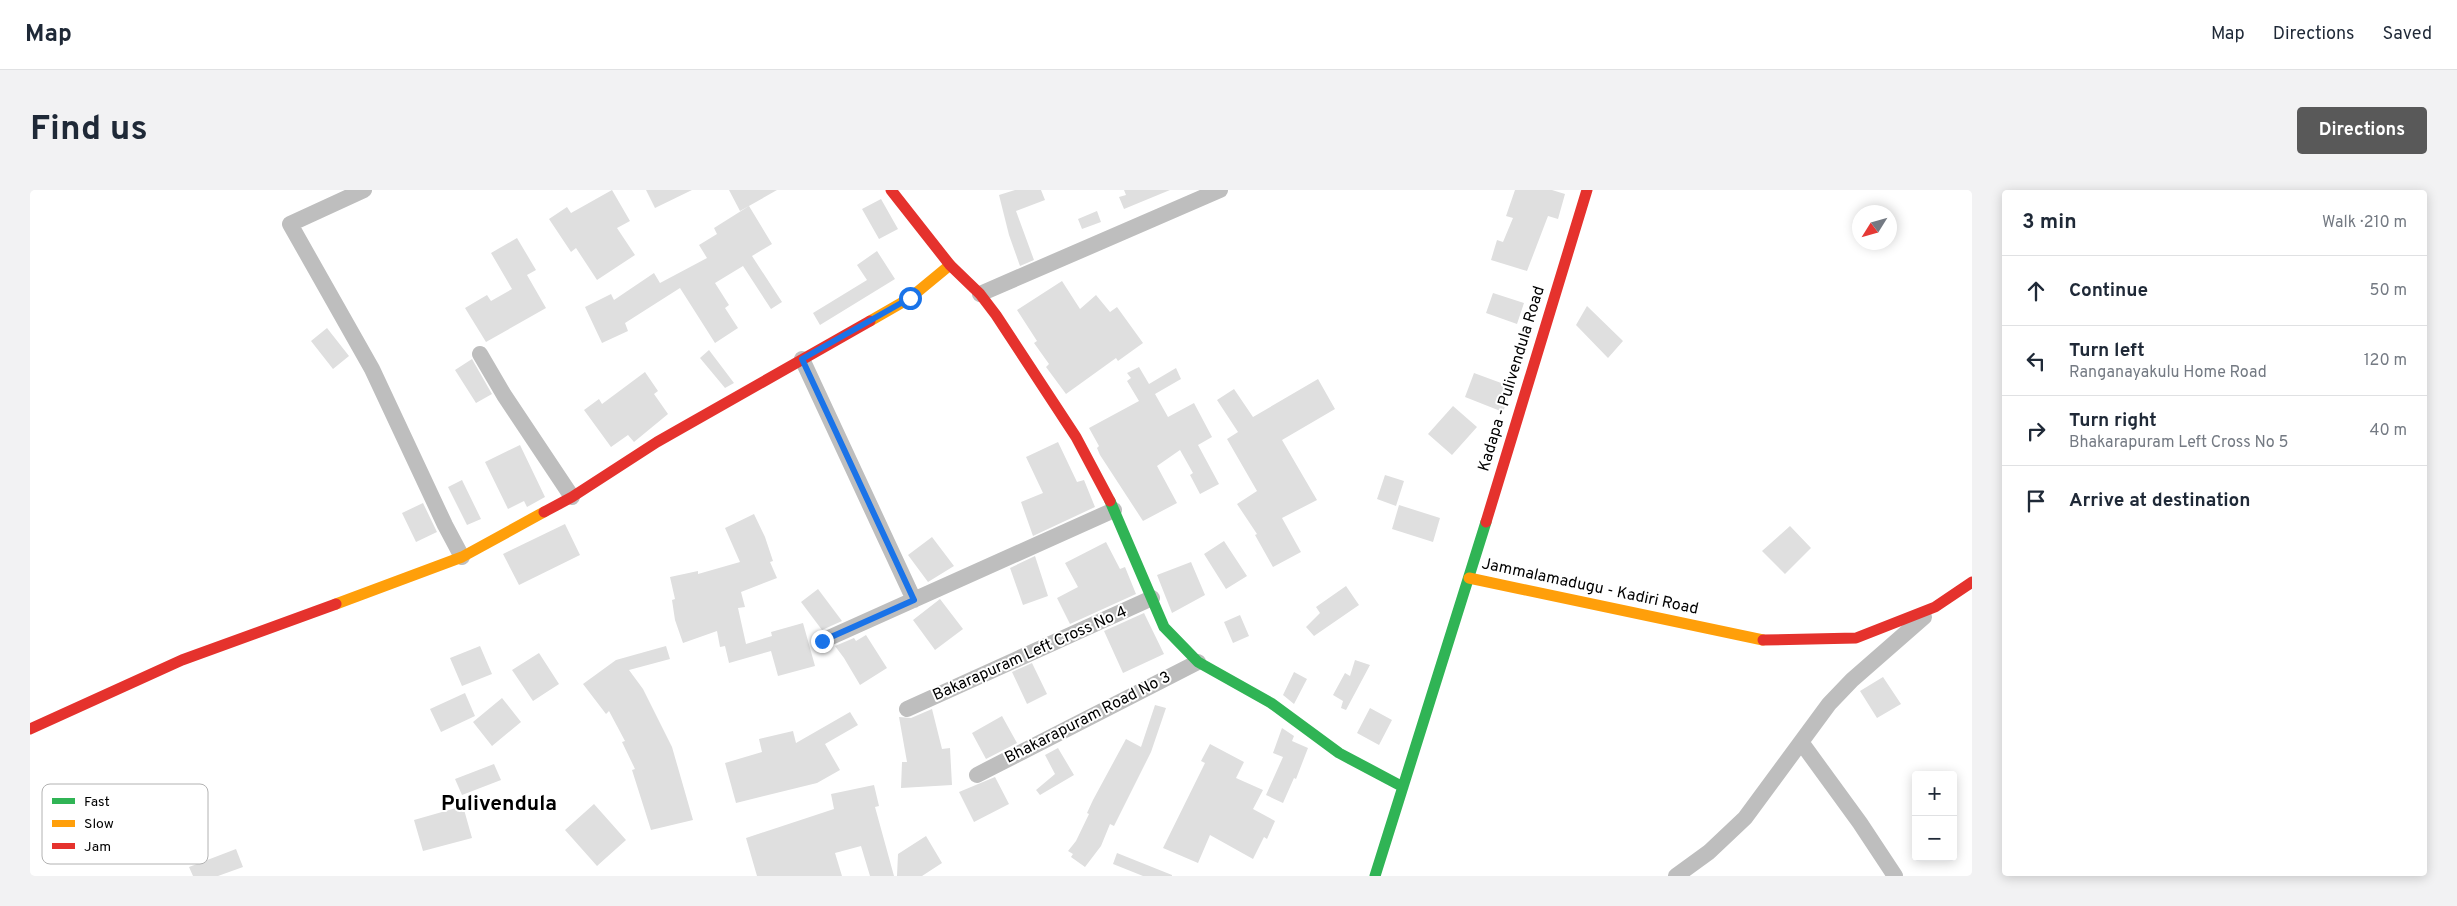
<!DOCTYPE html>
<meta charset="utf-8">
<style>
body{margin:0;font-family:Overpass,sans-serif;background:#f2f2f3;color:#1f2937}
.controls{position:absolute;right:15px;bottom:15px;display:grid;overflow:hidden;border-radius:5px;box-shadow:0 2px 12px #0003}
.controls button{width:45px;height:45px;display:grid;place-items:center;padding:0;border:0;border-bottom:1px solid #e0e1e3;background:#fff;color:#1f2937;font:25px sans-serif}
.compass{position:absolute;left:1822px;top:15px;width:45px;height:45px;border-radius:50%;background:#fff;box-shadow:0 2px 12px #0003;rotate:233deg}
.stop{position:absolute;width:15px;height:15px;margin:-11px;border:4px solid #1a73e8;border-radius:50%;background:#fff}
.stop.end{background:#1a73e8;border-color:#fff;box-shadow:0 1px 5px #0008}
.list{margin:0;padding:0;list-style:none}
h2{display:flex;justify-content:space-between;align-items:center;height:65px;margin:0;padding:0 20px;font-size:21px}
h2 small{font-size:16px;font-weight:400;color:#747a83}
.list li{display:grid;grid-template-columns:32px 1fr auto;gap:15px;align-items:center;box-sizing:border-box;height:70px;padding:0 20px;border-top:1px solid #e0e1e3}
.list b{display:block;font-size:19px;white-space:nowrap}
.list p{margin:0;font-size:16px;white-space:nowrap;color:#747a83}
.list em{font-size:16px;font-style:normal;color:#747a83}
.icon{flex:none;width:28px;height:28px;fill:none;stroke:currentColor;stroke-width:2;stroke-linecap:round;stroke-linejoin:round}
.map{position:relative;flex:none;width:1942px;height:686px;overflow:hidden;border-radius:5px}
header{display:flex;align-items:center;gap:30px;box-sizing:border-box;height:70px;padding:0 25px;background:#fff;border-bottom:1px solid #e0e1e3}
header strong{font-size:24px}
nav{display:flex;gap:28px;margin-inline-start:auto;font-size:18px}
.intro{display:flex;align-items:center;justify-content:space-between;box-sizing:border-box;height:120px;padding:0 30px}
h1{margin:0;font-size:35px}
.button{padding:12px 22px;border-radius:5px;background:#595959;color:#fff;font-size:18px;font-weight:700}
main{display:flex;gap:30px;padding:0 30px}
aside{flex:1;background:#fff;border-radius:5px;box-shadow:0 2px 12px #0003}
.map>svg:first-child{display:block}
</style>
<header>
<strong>Map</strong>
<nav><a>Map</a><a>Directions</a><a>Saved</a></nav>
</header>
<div class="intro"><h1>Find us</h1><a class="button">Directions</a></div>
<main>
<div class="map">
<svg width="1942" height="686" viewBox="0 0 1942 686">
<rect width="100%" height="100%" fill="#fff"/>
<!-- building -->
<path fill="#dfdfdf" d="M582 0 600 31 587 38 605 65 567 90 546 58 541 62 519 29 537 17 541 23Z
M616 0H662L625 18Z
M699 0H747L710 21Z
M985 0H1011L1015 10 986 21 1004 70 990 76 979 45 969 5Z
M1094 0H1140L1094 19 1089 7 1096 5Z
M1485 0H1522L1535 4 1528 29 1518 26 1497 81 1461 70 1467 50 1473 52 1483 28 1476 26Z
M851 9 868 39 849 49 832 19Z
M719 16 742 54 722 66 752 112 741 119 713 76 685 93 699 115 695 118 708 138 685 153 650 98 595 133 598 141 572 153 555 117 581 104 584 110 624 83 630 93 677 68 669 55 687 44 684 38Z
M1067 21 1071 32 1052 39 1048 29Z
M487 48 506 80 497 85 516 118 456 152 435 118 457 105 461 111 482 99 461 63Z
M847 61 865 89 790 135 783 123 837 90 827 75Z
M1032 91 1050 119 1066 105 1080 122 1087 117 1113 153 1088 171 1086 168 1036 204 1016 177 1019 174 1004 153 1007 151 987 120Z
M1463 103 1494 113 1487 134 1456 123Z
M1557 116 1593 151 1578 168 1546 135Z
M297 138 319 166 303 179 281 151Z
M679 160 704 193 695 198 670 168Z
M442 169 462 204 446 213 425 180Z
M1109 177 1119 194 1146 178 1151 189 1125 204 1138 227 1164 213 1182 247 1168 255 1189 294 1170 304 1160 285 1163 283 1150 260 1127 276 1147 313 1113 331 1070 265 1067 258 1069 256 1059 238 1109 211 1097 191 1101 188 1097 183Z
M615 182 628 201 624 204 638 224 604 252 598 245 581 257 554 220 569 209 572 214Z
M1444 183 1482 197 1473 222 1435 207Z
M1288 189 1305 219 1252 250 1287 310 1252 328 1271 362 1243 377 1225 345 1227 344 1207 314 1227 301 1197 249 1208 242 1187 210 1204 199 1223 227Z
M1423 216 1447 237 1422 265 1398 244Z
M1028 252 1047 292 1054 290 1065 317 1003 346 991 312 1013 303 996 267Z
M490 255 515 307 497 317 494 311 478 319 455 272Z
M1355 285 1374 291 1366 316 1347 309Z
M432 290 451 329 437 335 418 297Z
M393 313 407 342 386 352 372 323Z
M1369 315 1410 328 1403 352 1362 339Z
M724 324 735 347 743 371 740 372 747 388 711 402 715 417 708 418 716 454 742 446 741 442 773 433 785 476 748 486 741 461 699 473 695 456 690 457 687 441 653 453 645 430 642 410 645 409 640 387 668 381V384L710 372 695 338Z
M535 334 550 365 489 395 473 364Z
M1760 336 1781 358 1755 384 1732 361Z
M902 347 924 376 898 392 878 365Z
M1194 351 1217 386 1196 399 1174 364Z
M1076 352 1090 379 1095 377 1106 404 1040 434 1027 408 1048 397 1035 373Z
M1005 366 1018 406 993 415 980 378Z
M1161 372 1175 405 1142 423 1127 385Z
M1316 396 1329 415 1284 446 1276 437 1290 423 1286 417Z
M788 399 812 431 792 440 771 412Z
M910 409 933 439 905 460 883 430Z
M1114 423 1134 464 1093 483 1074 441Z
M1210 425 1219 446 1203 453 1194 432Z
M836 445 857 478 830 495 814 468 805 456 824 448 826 451Z
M450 456 462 484 432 496 420 468Z
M636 456 640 469 599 480 613 499 642 557 663 630 621 640 602 580 605 579 592 552 595 551 579 521 576 524 553 494 586 470Z
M509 463 529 494 503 511 482 480Z
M1325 470 1340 475 1316 520 1311 518 1313 511 1303 505 1315 483 1320 486Z
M1002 473 1017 504 997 514 982 482Z
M1264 482 1277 489 1264 514 1253 505Z
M1853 487 1871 514 1847 528 1830 501Z
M435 503 445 526 411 542 400 519Z
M472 508 491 532 462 556 443 532Z
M1125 515 1136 518 1121 562 1084 636 1080 634 1071 656 1055 677 1041 667 1043 664 1038 661 1046 651 1059 624 1057 623 1063 610 1096 549 1111 557Z
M1340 518 1362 530 1349 555 1327 543Z
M902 519 912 559 920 558 922 595 871 598 872 572H877L869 527 881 528Z
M820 522 828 535 795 554 810 580 787 593 706 613 695 573 732 562 729 549 763 541 766 553Z
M972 526 987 553 956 569 942 543Z
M1252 538 1264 546 1262 551 1278 558 1266 589 1264 588 1253 613 1236 605 1253 567 1243 563Z
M1180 554 1214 572 1206 588 1233 600 1223 619 1245 631 1237 649 1234 647 1223 669 1180 645 1168 673 1133 658 1175 573 1171 571Z
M1028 558 1044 585 1010 605 1006 600 1025 584 1015 565Z
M464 574 471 590 432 605 425 589Z
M965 587 979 614 944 632 929 602Z
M844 595 849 616 845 617 864 686H840L831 656 805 663 812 686H727L716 648 804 619 801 604Z
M564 614 596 650 567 676 535 640Z
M433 616 442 648 393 661 384 630Z
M896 646 912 673 892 686H867L868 664Z
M206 659 213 677 188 686H163L159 677Z
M1087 663 1142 685V686H1113L1083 674Z"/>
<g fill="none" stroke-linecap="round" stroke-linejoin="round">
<!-- street -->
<path stroke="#bebebe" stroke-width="16" d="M334 0 260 34 342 179 415 335 432 367
M950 104 1190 0
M450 164 474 205 542 307
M772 169 884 410
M792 451 1084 320
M877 519 1122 408
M1771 552 1830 633 1865 686
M947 585 1168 472
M1646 686 1679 662 1715 628 1799 514 1822 490 1894 427"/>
<!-- fast -->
<path stroke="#30b455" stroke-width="11" d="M1080 311 1134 437 1168 472 1241 513 1309 563 1373 597
M1345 686 1456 332"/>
<!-- slow -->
<path stroke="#ff9f0a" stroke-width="11" d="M840 131 880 108 920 75
M1439 388 1733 450
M306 414 432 367 514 322"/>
<!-- jam -->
<path stroke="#e5322d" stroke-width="11" d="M861 0 920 75 950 104 966 125 1046 247 1080 311
M514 322 542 307 627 252 840 131
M1456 332 1557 0
M1733 450 1826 448 1905 417 1942 392
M0 539 152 470 306 414"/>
</g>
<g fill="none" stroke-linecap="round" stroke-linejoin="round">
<!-- route -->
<path stroke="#1a73e8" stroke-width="6" d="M792 451 884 410 772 169 880 108"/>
</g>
<g text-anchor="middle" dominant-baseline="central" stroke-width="4" stroke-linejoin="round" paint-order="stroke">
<!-- street labels -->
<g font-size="16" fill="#000" stroke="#fff">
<text transform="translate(1482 189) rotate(-73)">Kadapa - Pulivendula Road</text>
<text transform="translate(1560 397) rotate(12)">Jammalamadugu - Kadiri Road</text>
<text transform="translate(1000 464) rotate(-24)">Bakarapuram Left Cross No 4</text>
<text transform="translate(1058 528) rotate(-27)">Bhakarapuram Road No 3</text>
</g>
<!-- district labels -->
<g font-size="21" font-weight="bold" fill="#000" stroke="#fff">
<text x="469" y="614">Pulivendula</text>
</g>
</g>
<!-- legend -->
<rect x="12" y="594" width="166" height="80" rx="8" fill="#fff" stroke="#b2b2b2" stroke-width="1"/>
<rect x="22" y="608" width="23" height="6" fill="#30b455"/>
<rect x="22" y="630" width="23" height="7" fill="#ff9f0a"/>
<rect x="22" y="653" width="23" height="6" fill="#e5322d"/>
<g font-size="14" fill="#000">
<text x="54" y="616">Fast</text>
<text x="54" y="638">Slow</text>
<text x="54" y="661">Jam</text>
</g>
</svg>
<div class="controls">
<button>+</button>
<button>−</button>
</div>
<svg class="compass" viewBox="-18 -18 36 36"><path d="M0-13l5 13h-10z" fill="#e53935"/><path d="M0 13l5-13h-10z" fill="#747a83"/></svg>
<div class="stop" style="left:880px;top:108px"></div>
<div class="stop end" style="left:792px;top:451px"></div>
</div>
<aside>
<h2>3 min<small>Walk · 210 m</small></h2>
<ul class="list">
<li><svg class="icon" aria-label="ahead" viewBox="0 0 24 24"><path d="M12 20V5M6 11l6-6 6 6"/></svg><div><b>Continue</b></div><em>50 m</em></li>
<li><svg class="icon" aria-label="left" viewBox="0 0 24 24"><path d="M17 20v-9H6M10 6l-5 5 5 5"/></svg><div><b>Turn left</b><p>Ranganayakulu Home Road</p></div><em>120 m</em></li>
<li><svg class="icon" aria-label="right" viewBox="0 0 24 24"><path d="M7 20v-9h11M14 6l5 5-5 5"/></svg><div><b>Turn right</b><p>Bhakarapuram Left Cross No 5</p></div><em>40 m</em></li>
<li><svg class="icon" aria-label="arrive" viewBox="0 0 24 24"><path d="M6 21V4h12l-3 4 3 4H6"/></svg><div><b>Arrive at destination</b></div></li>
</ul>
</aside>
</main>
